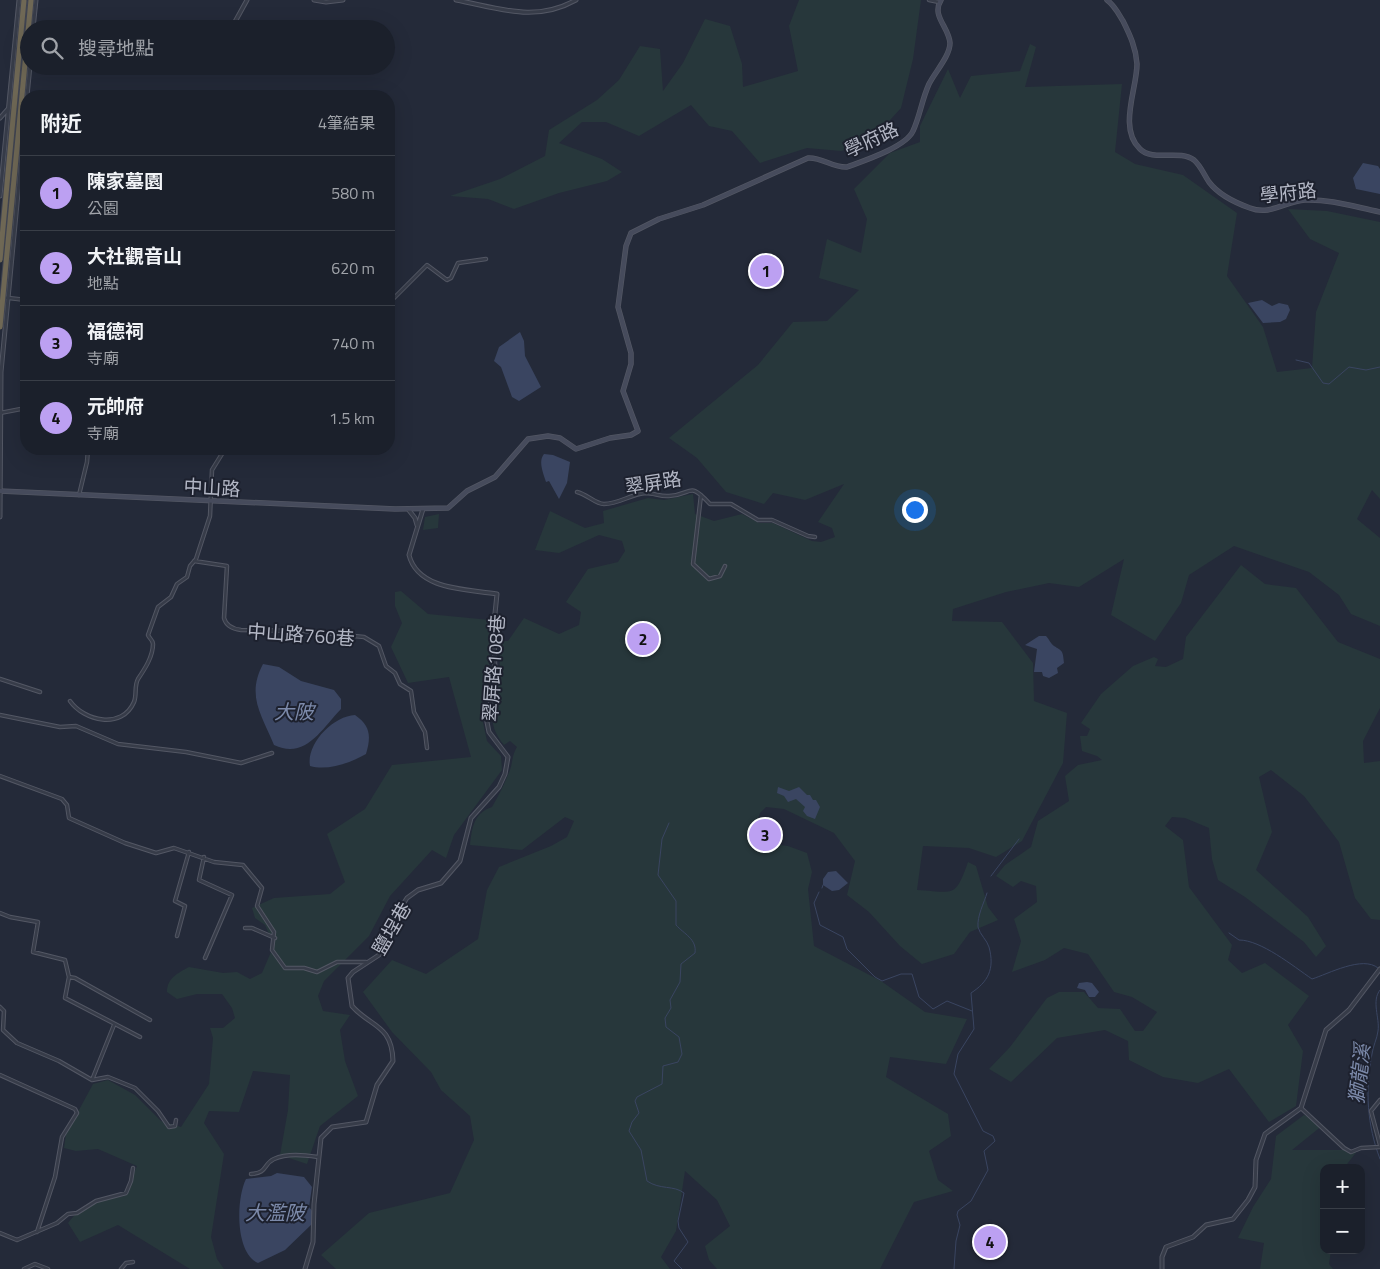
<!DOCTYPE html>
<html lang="zh-TW">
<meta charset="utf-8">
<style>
body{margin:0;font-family:"Titillium Web","Noto Sans TC",sans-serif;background:#282d37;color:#f1f3f6}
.controls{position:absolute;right:15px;bottom:15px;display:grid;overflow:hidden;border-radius:10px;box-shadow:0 5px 20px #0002}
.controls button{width:45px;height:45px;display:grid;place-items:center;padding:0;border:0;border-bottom:1px solid #393e47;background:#1b202b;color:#f1f3f6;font:25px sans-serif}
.you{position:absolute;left:914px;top:509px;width:18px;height:18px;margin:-12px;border:4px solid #fff;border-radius:50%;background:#1a73e8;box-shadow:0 0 0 8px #1a73e833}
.badge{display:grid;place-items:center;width:32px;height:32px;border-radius:50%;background:#bca0f2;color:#111;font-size:16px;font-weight:700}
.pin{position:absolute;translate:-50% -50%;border:2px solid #fff;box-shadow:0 1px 5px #0006}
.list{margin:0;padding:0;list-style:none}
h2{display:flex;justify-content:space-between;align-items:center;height:65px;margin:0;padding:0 20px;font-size:21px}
h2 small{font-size:16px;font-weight:400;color:#a0a3a9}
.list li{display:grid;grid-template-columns:32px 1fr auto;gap:15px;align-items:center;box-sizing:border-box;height:75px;padding:0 20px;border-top:1px solid #393e47}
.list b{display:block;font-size:19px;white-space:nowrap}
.list p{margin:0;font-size:16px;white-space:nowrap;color:#a0a3a9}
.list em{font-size:16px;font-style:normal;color:#a0a3a9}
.icon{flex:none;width:28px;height:28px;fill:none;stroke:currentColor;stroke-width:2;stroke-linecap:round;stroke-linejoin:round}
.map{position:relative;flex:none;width:1380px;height:1269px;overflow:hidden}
.search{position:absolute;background:#1b202b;box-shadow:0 5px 20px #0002;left:20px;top:20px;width:375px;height:55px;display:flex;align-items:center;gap:12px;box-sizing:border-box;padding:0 18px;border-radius:28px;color:#a0a3a9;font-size:19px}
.panel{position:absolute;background:#1b202b;box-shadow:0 5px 20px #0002;left:20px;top:90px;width:375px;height:365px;border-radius:20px}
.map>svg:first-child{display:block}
</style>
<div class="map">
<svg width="1380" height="1269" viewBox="0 0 1380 1269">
<rect width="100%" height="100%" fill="#242a39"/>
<!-- green -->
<path fill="#27373b" d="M799 0H921L913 59 901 108 871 141 841 151 807 148 760 163 732 131 709 126 691 105 639 136 606 122H582L559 143 602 159 622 172 607 181 559 193 514 209 488 199 450 196 500 179 545 156 549 130 597 100 619 80 640 46 660 49 663 91 683 63 705 19 730 26 742 64 743 87 798 71 789 26Z
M1030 44 1036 47 1025 87 1122 84 1115 152 1135 164 1183 175 1237 213 1227 276 1263 327 1277 372 1312 368 1316 312 1339 253 1310 239 1288 209 1327 211 1380 222V499L1372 490 1357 519 1380 538V626L1351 614 1339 595 1309 572 1234 546 1189 575 1181 603 1155 641 1111 615 1124 559 1079 587 1049 583 1006 592 953 609 952 621 1002 622 1033 663 1034 701 1067 713 1063 763 1022 841 996 857 969 848 923 846 917 890C954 892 955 899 968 862L976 866 988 907 998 920 970 932 954 954 922 964 900 946 869 912 847 895 855 861 834 833 784 809 766 807 760 813 754 830 758 842 788 846 807 853 812 872 808 889 814 946 881 981 925 1012 967 1019 946 1064 890 1057 886 1077 948 1114 951 1136 929 1151 938 1180 953 1191 914 1202 880 1269H717L709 1260 705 1246 730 1226 717 1200 685 1171 676 1231 661 1257 670 1269H336L321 1255 369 1213 450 1193 474 1140 470 1116 441 1090 431 1072 392 1032 363 992 392 960 426 974 478 939 487 890 499 867 551 846 567 837 574 821 565 817 522 850 470 845C472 827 474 813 492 807 499 795 505 783 510 770 513 761 512 755 517 747L510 741 504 745C480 717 499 693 500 660 500 654 497 648 500 641H508L524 618 559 634 579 625 581 612 566 602 588 569 618 562 625 551 622 541 599 535 559 553 535 550 550 511 585 528 604 523 603 511 648 498 664 500 693 494 695 514 714 521 742 514 759 523H773L812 541 821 542 835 537 832 528 818 522 844 484 805 500 773 493 764 504 726 492 697 458 669 438 758 365 793 322 827 321 859 290 819 278 827 239 861 253 867 219 854 189 890 153 920 142V126L948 69 960 98 971 76 1020 71Z
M439 514 438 528 423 530 425 517Z
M1241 565 1265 584 1296 588 1338 642 1380 659V708L1363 741 1364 763 1380 761V920L1371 919 1355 898 1339 842 1304 796 1271 770 1259 777 1272 832 1256 870 1308 917 1326 946 1316 957 1304 942 1245 897 1218 880 1212 859 1209 828 1185 818 1172 817 1165 826 1183 840 1189 887 1232 945 1228 960 1242 973 1265 963 1309 996 1288 1025 1303 1051 1296 1106 1269 1122 1229 1069 1198 1083 1163 1077 1129 1060 1128 1041 1105 1030 1057 1038 1011 1082 989 1069 1010 1047 1047 998 1059 992H1084L1098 1008 1120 1009 1135 1031H1143L1157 1012 1132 997 1114 992 1088 954 1064 948 1045 960 1012 972 1021 941 1014 919 1037 902 1036 886 1021 881 1013 887 996 876 1005 865 1031 847 1038 821 1069 801 1065 776 1078 765 1102 760 1097 756 1082 751 1080 736H1087L1090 729 1081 723 1101 694 1133 666 1154 657 1158 659 1155 666 1166 667 1183 659 1186 637Z
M401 591 428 614 490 620 489 680 481 713 487 741 501 756 502 770 454 835 446 858 432 850 390 896 369 936 324 981 318 996 323 1011 350 1015 340 1030 345 1061 358 1096 320 1126 307 1164 280 1155 288 1110 290 1075 253 1071 239 1112 209 1111 204 1123 224 1154 211 1237 217 1259 224 1269H190L118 1225 80 1242 68 1223C84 1202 100 1201 124 1196L137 1166 98 1149 76 1151 64 1148 66 1134 93 1084 108 1080 135 1095 161 1121 181 1127 209 1084 213 1038 210 1028H223L235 1018 232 1008 222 994H197L177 999 167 992C167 978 178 973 189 967L223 973 237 972 250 979 262 973 274 945 265 925 255 918 252 908 274 898 330 894 345 882 327 834 365 809 392 765 471 757 449 677 408 683 391 647 402 623 395 606V592Z
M1304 1115 1323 1125 1292 1150H1358L1344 1168H1324V1250H1331L1329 1264 1333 1269H1260L1264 1243 1238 1238 1253 1207 1271 1179 1276 1136Z"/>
<!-- water -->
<path fill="#3a4561" d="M1363 163 1378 166 1380 169V194L1356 189 1353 178Z
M1262 300 1272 306 1279 303 1288 305 1290 310 1286 319 1280 322 1263 323 1248 303Z
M520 332 524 341 525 356 541 387 519 401 512 397 501 367 494 361 499 347Z
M544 454 553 455 570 462 567 483 559 499 549 481 546 482C543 473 538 461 544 454Z
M1039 636H1046C1049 639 1051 644 1054 646 1062 651 1063 650 1064 663L1057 668 1058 673 1049 678 1043 676 1042 672H1034L1037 649 1025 645Z
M263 664 279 667 301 681 334 690 341 699V709C321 730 305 760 274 745 262 715 246 696 263 664Z
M355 715C371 726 371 737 366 754 350 763 328 771 310 766 306 744 333 716 355 715Z
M778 787 789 791 799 787 807 795H810L813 800H816L820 807 815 819 807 816 803 811 805 807 796 799 788 802 784 796 777 793Z
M836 871 848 883 839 890 832 891 823 885V879L828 872Z
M1087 982 1092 983 1099 992 1095 997H1089L1085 990 1077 988 1079 983Z
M277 1173 304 1177 312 1187 309 1207 313 1212 312 1224 285 1250 258 1263C235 1253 236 1199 246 1179L271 1176Z"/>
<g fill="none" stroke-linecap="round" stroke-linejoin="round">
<!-- stream -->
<path stroke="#3a4561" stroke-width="1" d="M1296 360 1309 363 1323 383 1329 384 1349 367 1366 370 1380 367
M669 823 662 839 658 875 676 901V925C684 934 697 939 695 953L681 964 680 982 670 1000 671 1008 665 1018 666 1027 679 1037 682 1054 678 1062 663 1066 662 1084 637 1097 635 1101 639 1113 632 1122 629 1131 641 1150 647 1181C660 1190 674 1185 684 1193L678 1221 679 1228 688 1242 674 1261 682 1269
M991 876 1019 839
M822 888 823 885
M819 892 814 903 820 925 843 937 847 949 875 977 882 981 901 974H912L919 997 933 1009 947 1001 972 1011
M1229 933 1239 940C1261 940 1293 966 1312 979 1328 974 1363 955 1378 968
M1380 990C1371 1001 1380 1018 1378 1031 1377 1039 1373 1046 1372 1054 1365 1090 1367 1125 1380 1159
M954 1269 956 1241 960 1225 957 1215 958 1211 971 1201 988 1170 984 1151 995 1141 993 1136 983 1131 954 1074 958 1054 974 1029 971 993C988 982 995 969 989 947 987 940 980 935 978 927 977 916 984 903 987 893"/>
<!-- tertiary-tunnel -->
<path stroke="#393f4e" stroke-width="3" stroke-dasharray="3 1.5" stroke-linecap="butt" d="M25 71 29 64"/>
<defs>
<path id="minor" d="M929 0 939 2
M0 297 26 300
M389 303 427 265 447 280 451 278 458 263 486 259
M0 413 26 408
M577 492C587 494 595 504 604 504 619 504 631 494 646 493 654 493 661 497 669 496 693 495 688 480 710 504H731L758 520H772L808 536 815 537
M79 495 87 462 88 449
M701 495 693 564 709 579 720 576 725 566
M194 561 227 566 224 618C226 626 233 629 241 630L304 631 364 637 379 646 386 666 395 673 400 684 411 691 414 712 425 732 427 748
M0 679 40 692
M70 701C84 721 122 730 134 702 137 695 134 686 138 679 144 670 153 657 153 644 153 640 149 638 148 635L158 607 171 597 177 584 187 577 190 566 196 559 210 516 212 470 225 449
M0 715 60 727 76 726 118 744 186 752 241 763 272 753
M0 776 62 799 67 805 69 818 125 843 156 853 174 848 214 862 243 865 262 888 257 906 274 932 272 950 285 968H304L317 972 337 962H366
M204 857 199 880 232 895 205 958
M0 913 10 917 38 922 33 952 65 960 69 977 65 998 140 1037
M245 928H252L275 938
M177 936 185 906 175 901 189 852
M69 977 75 978 150 1020
M0 1007 4 1011 3 1030 17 1043 59 1061 92 1080 108 1077 135 1088 158 1111 169 1127 175 1126 176 1120
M0 1075 75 1109 77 1113 62 1137 55 1177 37 1232
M92 1080 114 1025
M1380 1100 1371 1111 1380 1145
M1301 1108 1344 1148 1351 1152 1361 1148 1380 1147
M251 1174C268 1173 263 1164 274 1159 287 1153 304 1155 318 1157
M0 1233 17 1240 57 1223 68 1214 77 1213 96 1201 126 1193 131 1181 133 1168
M24 1269 35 1264 48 1269
M121 1269 126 1263 133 1262"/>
<path id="tertiary" d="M314 0 326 2 343 0
M456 0C499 8 535 23 576 0
M33 29 36 0
M231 29 247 0
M27 96 30 66
M0 118 8 109
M0 196 19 0
M408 509 415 518 417 525
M0 517 1 372 26 109
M305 1269 313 1242 314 1204 321 1138 332 1127 366 1122 377 1085 393 1061C392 1024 370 1027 352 1006L348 978 353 972 379 955 385 932 407 898 418 890 441 883 460 861 471 818 499 787 505 774 508 757 489 732 487 722 495 676 494 623 497 594C469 589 418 591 409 555L423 509
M1162 1269V1257L1166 1247 1193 1237 1206 1225 1233 1219 1248 1200 1255 1187 1256 1160 1265 1134 1301 1108 1326 1030 1349 1010 1380 969"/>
<path id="secondary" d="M1107 0C1115 6 1118 13 1123 21 1130 35 1136 48 1137 64 1137 89 1118 128 1140 149 1153 162 1179 149 1194 160 1201 166 1204 175 1209 182 1218 194 1236 203 1250 208 1270 216 1286 201 1305 200 1331 199 1355 207 1380 212
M0 491 395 509 448 508 467 491 495 477 528 439 548 436 560 438 576 449 610 438 631 435 638 431 623 391 631 364V353L618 307 626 246 631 233 659 219 703 205 808 158C822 157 833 168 847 167 863 161 906 147 913 131 920 116 922 99 929 84 935 72 950 56 950 43 949 27 931 16 941 0"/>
</defs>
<!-- minor casing -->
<use href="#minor" stroke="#535764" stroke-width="4.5"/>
<!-- tertiary casing -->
<use href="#tertiary" stroke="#535764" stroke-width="5"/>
<!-- secondary casing -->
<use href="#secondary" stroke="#535764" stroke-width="5.5"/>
<!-- minor -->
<use href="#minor" stroke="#373c49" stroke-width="2.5"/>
<!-- tertiary -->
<use href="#tertiary" stroke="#373c49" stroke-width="3"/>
<!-- secondary -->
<use href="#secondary" stroke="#464b5c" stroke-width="4"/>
<defs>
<path id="motorway-bridge" d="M0 260 24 0
M0 327 31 0"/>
</defs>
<!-- motorway-bridge casing -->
<use href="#motorway-bridge" stroke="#404451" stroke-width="7" stroke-linecap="butt"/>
<!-- motorway-bridge -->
<use href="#motorway-bridge" stroke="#6f6855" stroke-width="5"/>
</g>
<g text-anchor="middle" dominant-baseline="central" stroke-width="4" stroke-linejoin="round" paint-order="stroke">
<!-- street labels -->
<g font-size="19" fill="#b3b7c5" stroke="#1d212e">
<text transform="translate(871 139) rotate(-25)">學府路</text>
<text transform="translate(1288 192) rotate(-6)">學府路</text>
<text transform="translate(653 482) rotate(-9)">翠屏路</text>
<text transform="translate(212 487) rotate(3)">中山路</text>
<text transform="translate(301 634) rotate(4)">中山路760巷</text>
<text transform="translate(493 668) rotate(-86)">翠屏路108巷</text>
<text transform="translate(391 928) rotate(-60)">鹽埕巷</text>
</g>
<!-- water labels -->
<g font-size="20" font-style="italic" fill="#7c8aaa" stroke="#1d212e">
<text x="294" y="711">大陂</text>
<text transform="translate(1359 1074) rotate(-84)">獅龍溪</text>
<text x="275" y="1212">大濫陂</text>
</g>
</g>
</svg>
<div class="controls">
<button>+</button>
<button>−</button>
</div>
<div class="you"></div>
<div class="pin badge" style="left:766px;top:271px">1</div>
<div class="pin badge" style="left:643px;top:639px">2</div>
<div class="pin badge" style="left:765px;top:835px">3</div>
<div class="pin badge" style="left:990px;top:1242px">4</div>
<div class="search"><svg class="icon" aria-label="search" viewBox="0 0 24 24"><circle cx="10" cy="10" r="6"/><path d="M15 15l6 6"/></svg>搜尋地點</div>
<section class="panel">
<h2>附近<small>4筆結果</small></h2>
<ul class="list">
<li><span class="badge">1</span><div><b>陳家墓園</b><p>公園</p></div><em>580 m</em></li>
<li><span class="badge">2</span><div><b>大社觀音山</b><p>地點</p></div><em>620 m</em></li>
<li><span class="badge">3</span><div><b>福德祠</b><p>寺廟</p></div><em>740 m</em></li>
<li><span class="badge">4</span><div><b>元帥府</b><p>寺廟</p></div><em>1.5 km</em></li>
</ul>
</section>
</div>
